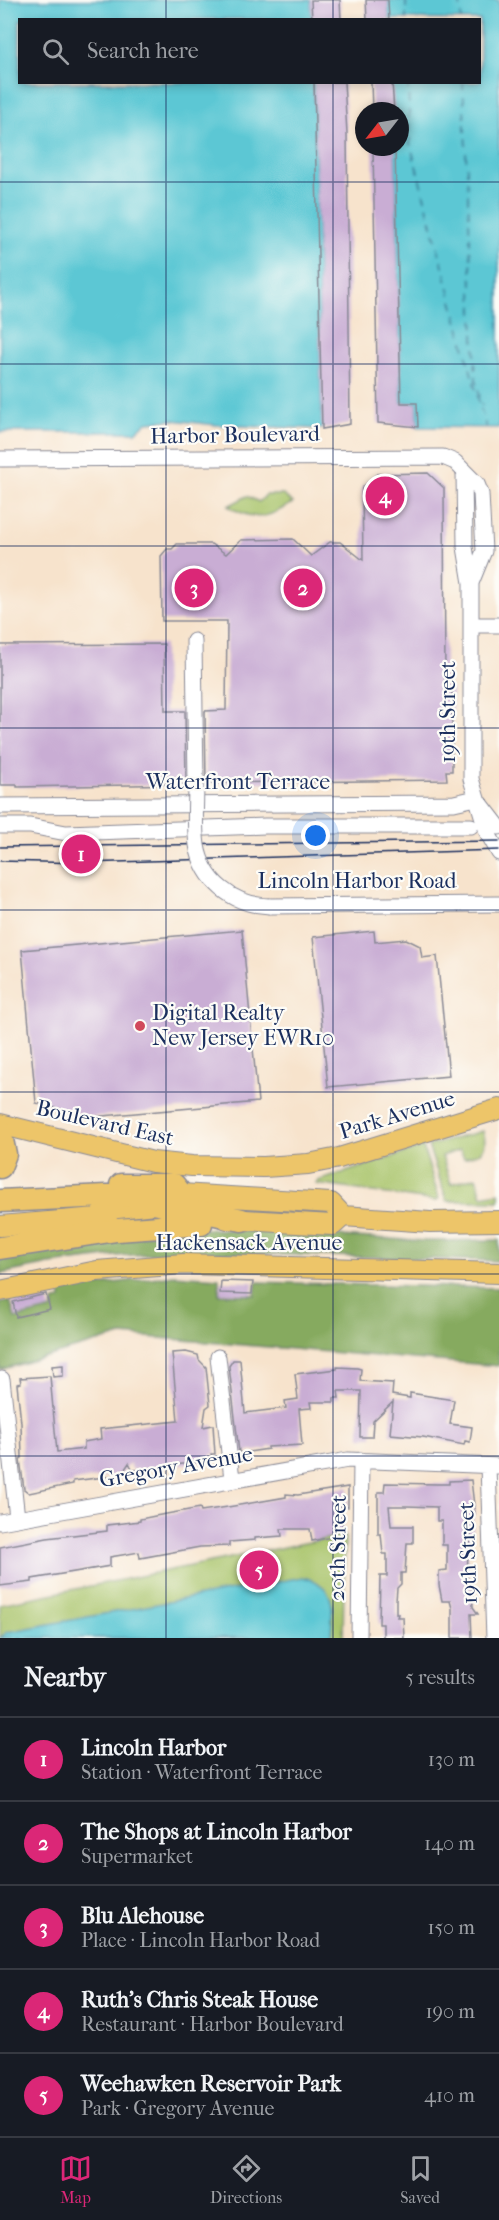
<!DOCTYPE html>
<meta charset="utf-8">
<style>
body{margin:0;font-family:"IM FELL French Canon",serif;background:#20242c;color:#f1f3f6}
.compass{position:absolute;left:355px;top:102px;width:54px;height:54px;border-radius:50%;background:#171b24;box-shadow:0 3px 9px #0003;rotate:239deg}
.you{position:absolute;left:316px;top:836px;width:21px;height:21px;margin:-15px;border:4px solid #fff;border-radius:50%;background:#1a73e8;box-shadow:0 0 0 9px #1a73e833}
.badge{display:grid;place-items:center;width:39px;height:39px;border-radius:50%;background:#db2777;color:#fff;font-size:20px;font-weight:700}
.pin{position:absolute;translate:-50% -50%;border:3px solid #fff;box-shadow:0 2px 6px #0006}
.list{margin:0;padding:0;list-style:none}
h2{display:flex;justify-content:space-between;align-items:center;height:78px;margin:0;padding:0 24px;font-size:26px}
h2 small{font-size:20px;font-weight:400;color:#9ea1a6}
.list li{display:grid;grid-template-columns:39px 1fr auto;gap:18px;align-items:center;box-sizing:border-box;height:84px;padding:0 24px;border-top:2px solid #363941}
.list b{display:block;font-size:22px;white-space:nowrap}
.list p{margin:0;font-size:20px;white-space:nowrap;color:#9ea1a6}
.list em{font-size:20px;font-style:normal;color:#9ea1a6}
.icon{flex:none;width:33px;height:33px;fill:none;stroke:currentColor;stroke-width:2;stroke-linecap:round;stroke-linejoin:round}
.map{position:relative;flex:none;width:499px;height:1638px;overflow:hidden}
.search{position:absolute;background:#171b24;box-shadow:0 3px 9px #0003;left:18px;right:18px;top:18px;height:66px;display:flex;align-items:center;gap:15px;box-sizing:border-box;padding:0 21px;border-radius:0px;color:#9ea1a6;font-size:22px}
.sheet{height:498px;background:#171b24}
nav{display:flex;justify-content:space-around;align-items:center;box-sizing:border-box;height:84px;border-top:2px solid #363941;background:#171b24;font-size:16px;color:#9ea1a6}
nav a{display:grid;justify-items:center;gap:3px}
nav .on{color:#db2777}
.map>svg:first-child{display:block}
</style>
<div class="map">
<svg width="499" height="1638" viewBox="0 0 499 1638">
<rect width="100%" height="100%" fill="#fdfcf7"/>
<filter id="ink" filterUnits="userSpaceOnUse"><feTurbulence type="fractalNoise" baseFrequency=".0167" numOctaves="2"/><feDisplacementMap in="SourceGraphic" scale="12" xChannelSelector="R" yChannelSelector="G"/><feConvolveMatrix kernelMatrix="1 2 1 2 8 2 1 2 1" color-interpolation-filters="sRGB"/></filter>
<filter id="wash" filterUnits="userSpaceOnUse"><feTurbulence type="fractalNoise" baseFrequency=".008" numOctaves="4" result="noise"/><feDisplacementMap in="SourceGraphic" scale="24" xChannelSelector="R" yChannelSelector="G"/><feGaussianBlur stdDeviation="1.35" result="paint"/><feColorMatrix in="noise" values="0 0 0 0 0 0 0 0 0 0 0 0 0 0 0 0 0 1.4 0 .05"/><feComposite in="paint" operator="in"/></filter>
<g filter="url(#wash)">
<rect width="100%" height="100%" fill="#f7e3cc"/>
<!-- green -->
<path fill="#a9c46a" stroke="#627a64" stroke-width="1.5" d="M266 495H283L293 503C266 518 257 523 228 506L247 496 259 502Z
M483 1131C489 1151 481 1153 464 1158L460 1150 442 1156 451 1184 476 1177 482 1196 499 1193V1201H447L428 1146Z
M423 1147 439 1198 436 1201 316 1184 318 1181Z
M345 1535 343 1638H0V1604Z"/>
<!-- forest -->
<path fill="#86aa5e" stroke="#506c5e" stroke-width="1.5" d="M192 1228 426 1241 499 1240V1261L190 1252 115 1256 50 1264 0 1274V1255Z
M173 1275 219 1278V1294L255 1295 256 1282 499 1288V1366L122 1335 0 1370V1303L10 1300 15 1318 53 1309V1302L61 1299 60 1290Z"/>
<!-- water -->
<path fill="#5bc7d4" stroke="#3b7b99" stroke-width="1.5" d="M0 0H311L312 19 20 20V82L314 83 322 429 216 425 172 420 147 422 136 432H0Z
M388 0H499V428L418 427 417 403H401L395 147H400V111H394L392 83 480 82V20L389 19Z
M303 1577C339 1587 332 1607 331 1638H0L7 1632Z"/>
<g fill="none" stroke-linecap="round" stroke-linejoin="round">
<!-- ferry -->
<path stroke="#2e5d81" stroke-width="1.5" stroke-dasharray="8 6" stroke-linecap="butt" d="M406 0V20
M460 0 461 20
M408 82 410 143 486 428
M463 82 476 380 482 406"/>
</g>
<g id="blocks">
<!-- building -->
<path fill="#c9add4" d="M311 0H340L341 20H312Z
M366 0H388L389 20H367Z
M314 82H344L347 133 350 424 322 429Z
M371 82H392L394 111H372Z
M373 147H395L401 403H417L418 427 378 423Z
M428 473 444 488 445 687 452 688V771H446L447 780 206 783 205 711 226 710 227 621H162L161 556 167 549H172L177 544H211L226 554 241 540 293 539 311 556 330 542H340L363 560 362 488 377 474Z
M164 644 165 711H185L186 784 17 787V785H0V645Z
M242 930 258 1102 91 1117 36 1103 22 950Z
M374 931 375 942 406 939 420 946 422 958 437 956 449 1076 328 1087 313 937Z
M221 1281 253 1282 252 1294 220 1293Z
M46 1294 50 1309 16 1317 13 1302Z
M186 1352 198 1355 199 1360 206 1367 210 1405 206 1408 203 1427 213 1425 215 1454H211L212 1460 146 1469 133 1470 129 1463 121 1475 73 1481V1484L29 1493 24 1489 20 1459 22 1458 21 1423 17 1384 21 1383 20 1378 50 1376 57 1452 84 1449V1442L101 1439 100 1429 178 1421 172 1353Z
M233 1360H240L245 1413 286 1408 285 1401 298 1399 295 1374 337 1369V1367L357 1368 361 1369 360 1381 393 1383 392 1395 410 1398V1393L454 1400 450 1424 472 1427 470 1442 465 1441 464 1445 423 1437 390 1434 393 1402 373 1421 372 1437H360L361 1391H338L339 1398H334V1402H310L311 1408 299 1409 302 1445 268 1447V1449L242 1453 239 1452 229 1366Z
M63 1365V1376L53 1377 52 1366Z
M471 1480 475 1514H473V1532L471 1533 470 1547H468L467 1587H472L473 1607 478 1614H471L472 1638H452V1608L450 1601H442L439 1585V1571L447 1570V1545H442V1521H437V1507L406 1506H389L391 1526H413V1543H407L405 1573H401V1584L397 1588 396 1601V1614H398L397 1617H403L404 1638H383V1624H379L380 1576H387V1554H383L381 1534H378V1492H384L385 1483 437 1484H449V1481Z
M348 1487V1507H341L343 1535 312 1541 310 1529H281L282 1536 255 1538V1540L229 1542V1546L200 1547 140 1558 139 1552 122 1555 110 1557V1566L32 1579V1582L0 1586V1547L47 1538 107 1531V1525L140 1521V1519L155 1516 200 1508 201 1511 228 1507 286 1497V1494L298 1495Z"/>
</g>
</g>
<g filter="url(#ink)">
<use href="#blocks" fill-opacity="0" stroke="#898995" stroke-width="1.5"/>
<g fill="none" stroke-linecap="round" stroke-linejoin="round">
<defs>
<path id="minor" d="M0 459 443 457 455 462 477 484 481 494 484 551 471 583
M464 472 465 547 471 583V779L487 832 499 853
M471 625H499
M194 641 196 784
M482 805 499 827
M0 806 454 803 476 798
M0 826H30L66 833 265 826H471
M269 906 499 904
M218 1357 232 1479
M2 1379 17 1518
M488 1466 494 1638
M0 1522 348 1460 499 1466
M359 1638 361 1460"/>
<path id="major" d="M0 1124 153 1162 192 1166 264 1167 308 1164 339 1158 499 1109
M97 1218 108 1209 175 1202 181 1194 331 1203 343 1216 430 1222 499 1221
M227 1219 333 1225 343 1216
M0 1226 97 1218 108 1223
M0 1291 97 1271 183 1264 499 1273"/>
<path id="highway" d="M0 1131 5 1154 0 1167
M121 1185H174L181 1194
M0 1201 127 1195 183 1211 211 1213 242 1220
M0 1248 117 1230 201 1224"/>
</defs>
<!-- minor casing -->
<use href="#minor" stroke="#898995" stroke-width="17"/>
<!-- major casing -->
<use href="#major" stroke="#898995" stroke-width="22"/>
<!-- highway casing -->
<use href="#highway" stroke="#898995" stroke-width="25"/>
<!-- minor -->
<use href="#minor" stroke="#fff" stroke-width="15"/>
<!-- major -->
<use href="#major" stroke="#edc569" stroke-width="20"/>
<!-- highway -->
<use href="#highway" stroke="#edc569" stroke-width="22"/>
<!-- tram -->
<path stroke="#1b2f5e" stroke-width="1.5" d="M0 847 499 841
M0 861 84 863 499 850"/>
<defs>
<path id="minor-bridge" d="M196 784C196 803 194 825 197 845 203 881 233 905 269 906"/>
</defs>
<!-- minor-bridge casing -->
<use href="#minor-bridge" stroke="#898995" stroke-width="17" stroke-linecap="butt"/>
<!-- minor-bridge -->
<use href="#minor-bridge" stroke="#fff" stroke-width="15"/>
</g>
</g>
<!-- grid -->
<path fill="none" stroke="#1b2f5e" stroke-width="1.5" stroke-opacity="0.55" d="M166 0V20M333 0V20M166 82V1638M333 82V1638M0 182H499M0 364H499M0 546H499M0 728H499M0 910H499M0 1092H499M0 1274H499M0 1456H499"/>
<!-- markers -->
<circle fill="#d1495b" stroke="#fdfcf7" stroke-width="2" cx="140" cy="1026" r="6"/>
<g text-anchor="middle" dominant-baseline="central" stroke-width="4.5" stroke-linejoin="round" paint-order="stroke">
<!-- street labels -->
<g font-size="22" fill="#1b2f5e" stroke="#fdfcf7">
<text transform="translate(235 435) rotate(-1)">Harbor Boulevard</text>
<text transform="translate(448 712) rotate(-90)">19th Street</text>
<text x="238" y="782">Waterfront Terrace</text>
<text x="357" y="881">Lincoln Harbor Road</text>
<text transform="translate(397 1115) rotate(-17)">Park Avenue</text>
<text transform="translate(105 1123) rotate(13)">Boulevard East</text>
<text x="249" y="1243">Hackensack Avenue</text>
<text transform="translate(176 1467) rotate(-10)">Gregory Avenue</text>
<text transform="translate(338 1548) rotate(-89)">20th Street</text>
<text transform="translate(468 1553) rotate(-92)">19th Street</text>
</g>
<!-- poi labels -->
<g font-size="22" fill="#1b2f5e" stroke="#fdfcf7" text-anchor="start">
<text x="152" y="1013">Digital Realty<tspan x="152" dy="25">New Jersey EWR10</tspan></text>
</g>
</g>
</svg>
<svg class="compass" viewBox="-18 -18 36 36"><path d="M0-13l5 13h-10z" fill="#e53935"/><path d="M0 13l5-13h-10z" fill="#9ea1a6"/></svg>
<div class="you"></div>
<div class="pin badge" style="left:81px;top:854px">1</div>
<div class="pin badge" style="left:303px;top:588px">2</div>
<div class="pin badge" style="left:194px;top:588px">3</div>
<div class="pin badge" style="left:385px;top:496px">4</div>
<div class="pin badge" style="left:259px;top:1570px">5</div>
<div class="search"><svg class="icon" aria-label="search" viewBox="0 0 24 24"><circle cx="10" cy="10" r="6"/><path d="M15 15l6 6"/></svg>Search here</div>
</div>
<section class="sheet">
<h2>Nearby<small>5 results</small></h2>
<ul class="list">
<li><span class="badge">1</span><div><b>Lincoln Harbor</b><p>Station · Waterfront Terrace</p></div><em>130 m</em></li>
<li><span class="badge">2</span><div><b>The Shops at Lincoln Harbor</b><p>Supermarket</p></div><em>140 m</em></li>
<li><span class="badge">3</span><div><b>Blu Alehouse</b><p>Place · Lincoln Harbor Road</p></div><em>150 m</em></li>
<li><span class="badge">4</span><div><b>Ruth's Chris Steak House</b><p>Restaurant · Harbor Boulevard</p></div><em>190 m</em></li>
<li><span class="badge">5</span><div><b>Weehawken Reservoir Park</b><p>Park · Gregory Avenue</p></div><em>410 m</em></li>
</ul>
</section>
<nav>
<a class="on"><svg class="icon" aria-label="map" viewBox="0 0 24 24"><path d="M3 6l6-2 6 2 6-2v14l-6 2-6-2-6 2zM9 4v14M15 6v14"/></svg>Map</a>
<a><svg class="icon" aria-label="directions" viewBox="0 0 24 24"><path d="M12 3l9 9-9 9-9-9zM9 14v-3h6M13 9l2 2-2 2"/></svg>Directions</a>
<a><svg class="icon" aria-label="saved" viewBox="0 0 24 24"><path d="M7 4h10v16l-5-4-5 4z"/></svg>Saved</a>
</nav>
